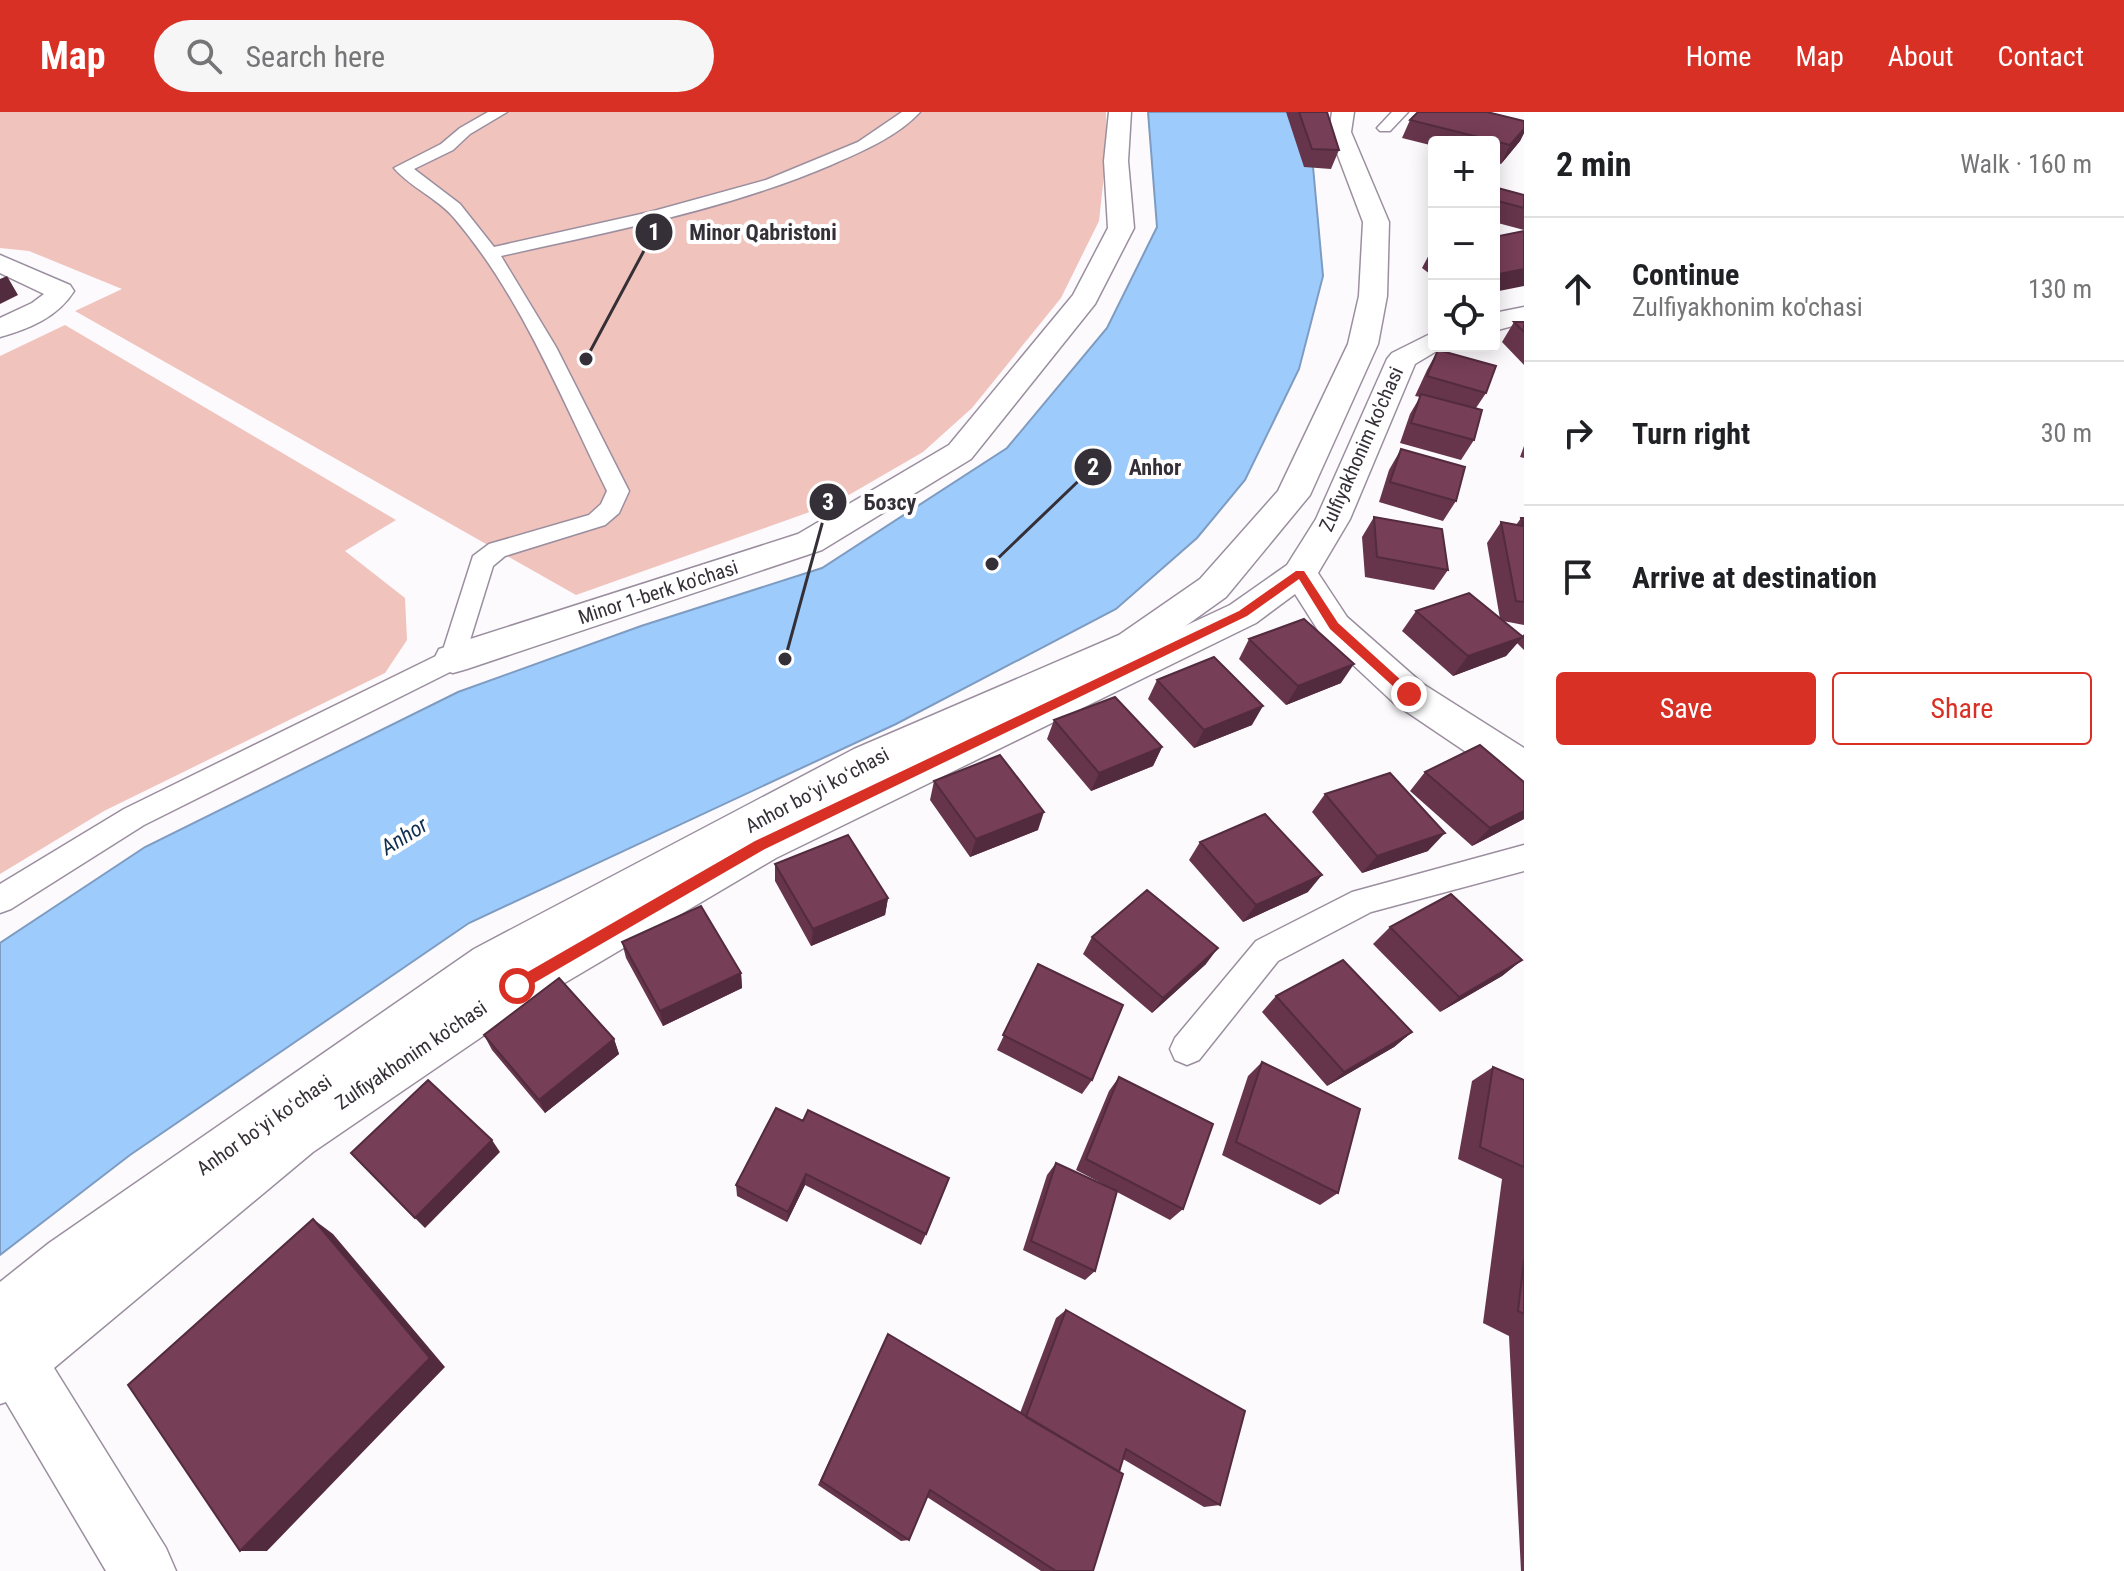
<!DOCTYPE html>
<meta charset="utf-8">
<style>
body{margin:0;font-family:"Roboto Condensed",sans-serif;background:#f6f6f6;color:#202124}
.controls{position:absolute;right:24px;top:24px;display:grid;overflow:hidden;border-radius:8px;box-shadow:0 4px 20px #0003}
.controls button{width:72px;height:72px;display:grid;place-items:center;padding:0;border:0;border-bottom:2px solid #e0e0e0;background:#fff;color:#202124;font:40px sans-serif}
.stop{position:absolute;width:24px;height:24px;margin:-18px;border:6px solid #d93025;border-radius:50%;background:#fff}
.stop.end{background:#d93025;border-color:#fff;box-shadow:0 2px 8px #0008}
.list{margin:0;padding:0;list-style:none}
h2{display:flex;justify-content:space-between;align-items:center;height:104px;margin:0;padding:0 32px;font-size:34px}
h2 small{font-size:26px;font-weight:400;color:#757577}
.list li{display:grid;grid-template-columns:52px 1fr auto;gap:24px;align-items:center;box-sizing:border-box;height:144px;padding:0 32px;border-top:2px solid #e0e0e0}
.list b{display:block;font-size:30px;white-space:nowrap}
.list p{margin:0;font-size:26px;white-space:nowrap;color:#757577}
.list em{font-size:26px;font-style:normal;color:#757577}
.actions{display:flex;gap:16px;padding:24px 32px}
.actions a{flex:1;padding:18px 0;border:2px solid #d93025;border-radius:8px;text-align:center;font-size:28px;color:#d93025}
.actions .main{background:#d93025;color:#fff}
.icon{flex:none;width:44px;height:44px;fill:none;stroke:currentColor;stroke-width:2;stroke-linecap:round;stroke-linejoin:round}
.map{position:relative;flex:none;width:1524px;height:1459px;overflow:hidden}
header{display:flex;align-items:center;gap:48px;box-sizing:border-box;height:112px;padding:0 40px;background:#d93025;color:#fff}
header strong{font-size:38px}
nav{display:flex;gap:44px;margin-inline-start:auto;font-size:28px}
.search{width:560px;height:72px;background:#f6f6f6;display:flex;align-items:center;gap:20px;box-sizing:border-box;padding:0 28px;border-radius:44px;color:#757577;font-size:30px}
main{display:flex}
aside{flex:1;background:#fff}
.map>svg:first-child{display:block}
</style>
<header>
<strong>Map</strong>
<div class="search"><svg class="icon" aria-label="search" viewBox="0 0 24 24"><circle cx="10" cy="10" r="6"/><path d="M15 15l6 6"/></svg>Search here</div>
<nav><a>Home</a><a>Map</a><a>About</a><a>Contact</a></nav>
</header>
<main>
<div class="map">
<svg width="1524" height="1459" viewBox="0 0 1524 1459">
<rect width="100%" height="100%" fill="#fdfafe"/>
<!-- green -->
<path fill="#f0c3bd" d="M0 0H1106L1107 36 1099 109 1061 186 972 296 923 340 835 391 576 483 75 199 122 177 29 139 0 136Z
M65 213 396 408 345 439 405 486 407 528 385 561 104 699 0 762V244Z"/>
<!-- water -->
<path fill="#9dcbfc" stroke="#7e9cc1" stroke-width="2" d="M1148 0H1308L1323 164 1299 257 1245 368 1197 426 1116 497 896 612 469 811 130 1043 0 1143V831L145 735 458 580 641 514 822 456 1007 336 1107 216 1157 115Z"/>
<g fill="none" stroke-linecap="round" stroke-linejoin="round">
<defs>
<path id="service" d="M488 0H507L470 22 453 38 414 57 460 92 494 135 650 100 766 68 858 30 902 0H920C897 25 861 40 831 53 726 98 612 119 501 144L556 235 629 379 619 401 605 413 505 444 493 454 462 554 144 713 11 797 0 801V772L124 697 442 541 473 444 489 432 589 403 601 392 607 379C561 286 522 186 455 107 438 86 411 76 394 56L441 32 460 16Z
M1392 0H1408L1390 19H1380L1377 16Z
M1524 733V759L1371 800 1278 849 1199 948 1187 953 1175 948 1170 937 1175 926 1256 829 1352 780Z"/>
<path id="pedestrian" d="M1109 0H1131L1128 49 1134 116 1095 192 971 347 822 438 467 557 453 561 439 557 434 547 439 537 798 422 949 333 1073 183 1108 116 1104 49Z
M1332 0H1354L1351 20 1389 110 1387 184 1378 232 1310 383 1226 485 1145 543 884 659 508 867 89 1171 21 1228 0 1236V1170L49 1131 474 837 854 637 1119 523 1200 467 1278 379 1348 232 1359 184 1363 110 1329 20Z"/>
<path id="minor" d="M0 143 70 173 74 179C58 205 29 217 0 225V206L32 191 44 182 0 161Z
M1524 195V211L1494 219V201Z
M1434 220V234H1445L1415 252 1350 407 1318 461 1347 505 1423 572 1524 636V673L1509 669 1395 592 1321 523 1295 482 1256 511 776 746 534 889 313 1040 54 1256 166 1436 176 1459H106L6 1290 0 1292V1224L275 1004 500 859 744 720 1230 493 1287 453 1316 407 1387 247 1392 241Z"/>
</defs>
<!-- service casing -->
<use href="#service" stroke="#9b8f9f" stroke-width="3"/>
<!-- pedestrian casing -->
<use href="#pedestrian" stroke="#9b8f9f" stroke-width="3"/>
<!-- minor casing -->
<use href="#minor" stroke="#9b8f9f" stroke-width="3"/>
<!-- service -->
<use href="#service" fill="#fff" fill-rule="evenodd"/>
<!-- pedestrian -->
<use href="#pedestrian" fill="#fff" fill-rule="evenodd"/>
<!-- minor -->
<use href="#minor" fill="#fff" fill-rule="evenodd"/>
</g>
<!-- wall -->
<path fill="#66354c" d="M1286 0H1327L1339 38 1331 57 1304 55Z
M1410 8 1524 9V21L1520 29 1501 52 1494 50V30H1434V34L1402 26Z
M1494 75 1524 83V118L1494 110Z
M1434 136V165L1422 156 1432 137Z
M1514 210H1524V253L1502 230Z
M1438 238 1486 281 1476 296 1474 328 1461 348 1400 331 1410 302 1420 285 1415 284 1427 258Z
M1524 334V346L1520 345Z
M1401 337 1456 389 1443 409 1379 390 1389 358Z
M1374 405 1448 458 1434 478 1365 465 1362 425Z
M1521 406H1524V513L1503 509 1522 524 1524 522V538L1517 531 1506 544 1453 564 1402 519 1416 499 1500 507 1487 431 1501 410 1516 413Z
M1249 527 1341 571 1286 593 1239 547Z
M1157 568 1252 613 1194 636 1148 587Z
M1054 608 1162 635 1153 654 1091 679 1047 627Z
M1425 660 1524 670V707L1472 734 1410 679Z
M934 669 1038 718 970 745 930 688Z
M1325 682 1428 739 1362 761 1312 700Z
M1200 730 1308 780 1243 810 1189 748Z
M775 752 888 786 885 803 811 834 775 769Z
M1390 815 1522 848 1502 864 1440 900 1373 832Z
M1092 825 1206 852 1152 901 1083 842Z
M622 830 741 861 742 876 663 914 626 846Z
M1038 852 1092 968 1082 982 997 938Z
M1276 884 1412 920 1394 935 1327 974 1262 900Z
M484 923 614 927 619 942 545 1001 492 938Z
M1262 950 1338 1081 1320 1093 1222 1043 1248 964Z
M1493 955 1524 968V1459H1521L1509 1224 1483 1211 1502 1067 1458 1047 1472 969Z
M1119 965 1183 1097 1170 1108 1117 1080 1095 1159 1085 1168 1023 1138 1047 1063 1056 1051 1105 1073 1076 1058 1109 979Z
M776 996 926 1122 921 1133 805 1073 787 1110 737 1084 736 1073Z
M1066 1198 1220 1393 1204 1395 1123 1347 1093 1459H1041L927 1385 909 1428 901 1429 818 1373 888 1222 1020 1301 1056 1206Z"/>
<!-- shaded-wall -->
<path fill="#532b3e" d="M1524 17V21L1520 29 1501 52 1510 33Z
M1524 157V174L1494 180V163Z
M7 164 18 183 0 192V167Z
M1523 525 1506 544 1453 564 1468 544Z
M1354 552 1341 571 1286 593 1298 574Z
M1263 594 1252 613 1194 636 1204 618Z
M1162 635 1153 654 1091 679 1099 661Z
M1524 699V707L1472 734 1490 716Z
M1044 700 1038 718 970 745 976 727Z
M1445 721 1428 739 1362 761 1377 744Z
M1322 763 1308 780 1243 810 1256 793Z
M888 786 885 803 811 834 813 817Z
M1218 836 1206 852 1152 901 1163 886Z
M1522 848 1502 864 1440 900 1459 885Z
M741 861 742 876 663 914 660 899Z
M1412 920 1394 935 1327 974 1344 960Z
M614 927 619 942 545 1001 539 988Z
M492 1028 500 1040 425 1116 415 1106Z
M806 1062 805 1073 787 1110 788 1100Z
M313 1107 333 1122 445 1255 267 1439H240Z"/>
<!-- building -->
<path fill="#773e58" stroke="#532b3e" stroke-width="2" d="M1299 0H1327L1339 38 1312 37Z
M1418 0H1487L1524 9V17L1510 33 1410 8Z
M1494 75 1524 83V96L1494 88Z
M1524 119V157L1494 163V125Z
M1514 210H1524V220Z
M1438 238 1496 254 1486 281 1427 264Z
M1421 282 1482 298 1474 328 1411 311Z
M1401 337 1465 355 1456 389 1390 370Z
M1374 405 1442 417 1448 458 1377 445Z
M1521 406H1524V490L1516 489 1501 410 1523 414Z
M1469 481 1523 525 1468 544 1416 499Z
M1304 507 1354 552 1298 574 1249 527Z
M1214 545 1263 594 1204 618 1157 568Z
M1115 585 1162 635 1099 661 1054 608Z
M1480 633 1524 670V699L1490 716 1425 660Z
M1000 643 1044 700 976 727 934 669Z
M1390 661 1445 721 1377 744 1325 682Z
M1265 702 1322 763 1256 793 1200 730Z
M848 723 888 786 813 817 775 752Z
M1147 778 1218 836 1163 886 1092 825Z
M1451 782 1522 848 1459 885 1390 815Z
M701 794 741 861 660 899 622 830Z
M1343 848 1412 920 1344 960 1276 884Z
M1038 852 1123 893 1092 968 1003 923Z
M559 866 614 927 539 988 484 923Z
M1262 950 1360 997 1338 1081 1236 1030Z
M1493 955 1524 968V1055L1480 1035Z
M1119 965 1213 1012 1183 1097 1086 1047Z
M428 968 492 1028 415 1106 351 1041Z
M776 996 803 1009 808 998 949 1066 926 1122 806 1062 788 1100 736 1073Z
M1056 1051 1117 1079 1095 1159 1031 1129Z
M313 1107 430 1246 240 1439 128 1273Z
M1524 1148V1202L1518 1199Z
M1066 1198 1245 1299 1220 1393 1126 1337 1119 1360 1026 1305Z
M888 1222 1123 1362 1093 1459H1056L930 1378 909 1428 821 1369Z"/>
<!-- route -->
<path fill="#d93025" d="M1296 459H1304L1338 511 1413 579V585H1405L1330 517 1299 467 1247 504 765 737 522 878H512V869L755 729 1239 499Z"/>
<g text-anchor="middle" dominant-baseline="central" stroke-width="8" stroke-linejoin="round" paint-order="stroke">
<!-- street labels -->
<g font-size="20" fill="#353037" stroke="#fff">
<text transform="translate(1361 337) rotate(-66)">Zulfiyakhonim ko'chasi</text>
<text transform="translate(658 480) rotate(-18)">Minor 1-berk ko'chasi</text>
<text transform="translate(817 678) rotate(-28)">Anhor boʻyi koʻchasi</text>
<text transform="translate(411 943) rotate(-34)">Zulfiyakhonim ko'chasi</text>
<text transform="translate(264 1013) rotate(-35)">Anhor boʻyi koʻchasi</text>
</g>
<!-- water labels -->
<g font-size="22" font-style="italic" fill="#0f2f4f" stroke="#fff">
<text transform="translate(404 724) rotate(-32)">Anhor</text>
</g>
</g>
<!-- callouts -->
<path fill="none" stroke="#353037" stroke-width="3" d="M586 247L654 120M992 452L1093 355M785 547L828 390"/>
<g fill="#353037" stroke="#fff" stroke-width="3">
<circle cx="586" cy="247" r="8"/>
<circle cx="992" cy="452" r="8"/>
<circle cx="785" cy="547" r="8"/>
<circle cx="654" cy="120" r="20"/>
<circle cx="1093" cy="355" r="20"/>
<circle cx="828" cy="390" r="20"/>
</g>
<g font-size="24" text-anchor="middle" font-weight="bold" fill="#fff">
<text x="654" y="128">1</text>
<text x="1093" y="363">2</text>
<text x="828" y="398">3</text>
</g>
<g font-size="22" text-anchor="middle" font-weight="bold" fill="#353037" stroke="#fff" stroke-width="8" stroke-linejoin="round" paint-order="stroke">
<text x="763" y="128">Minor Qabristoni</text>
<text x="1155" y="363">Anhor</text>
<text x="890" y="398">Бозсу</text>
</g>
</svg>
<div class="controls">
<button>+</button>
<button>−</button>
<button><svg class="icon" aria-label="locate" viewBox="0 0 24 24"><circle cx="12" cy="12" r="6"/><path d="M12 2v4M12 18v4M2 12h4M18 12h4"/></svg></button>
</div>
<div class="stop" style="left:517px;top:874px"></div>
<div class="stop end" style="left:1409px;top:582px"></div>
</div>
<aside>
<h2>2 min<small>Walk · 160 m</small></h2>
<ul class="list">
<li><svg class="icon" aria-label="ahead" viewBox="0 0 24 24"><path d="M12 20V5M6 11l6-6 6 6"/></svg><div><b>Continue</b><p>Zulfiyakhonim ko'chasi</p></div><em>130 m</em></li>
<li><svg class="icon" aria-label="right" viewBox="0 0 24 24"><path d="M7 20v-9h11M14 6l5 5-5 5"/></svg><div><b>Turn right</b></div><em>30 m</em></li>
<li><svg class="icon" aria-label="arrive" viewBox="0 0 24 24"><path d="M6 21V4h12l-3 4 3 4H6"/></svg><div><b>Arrive at destination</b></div></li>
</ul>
<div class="actions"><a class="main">Save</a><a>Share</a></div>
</aside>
</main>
